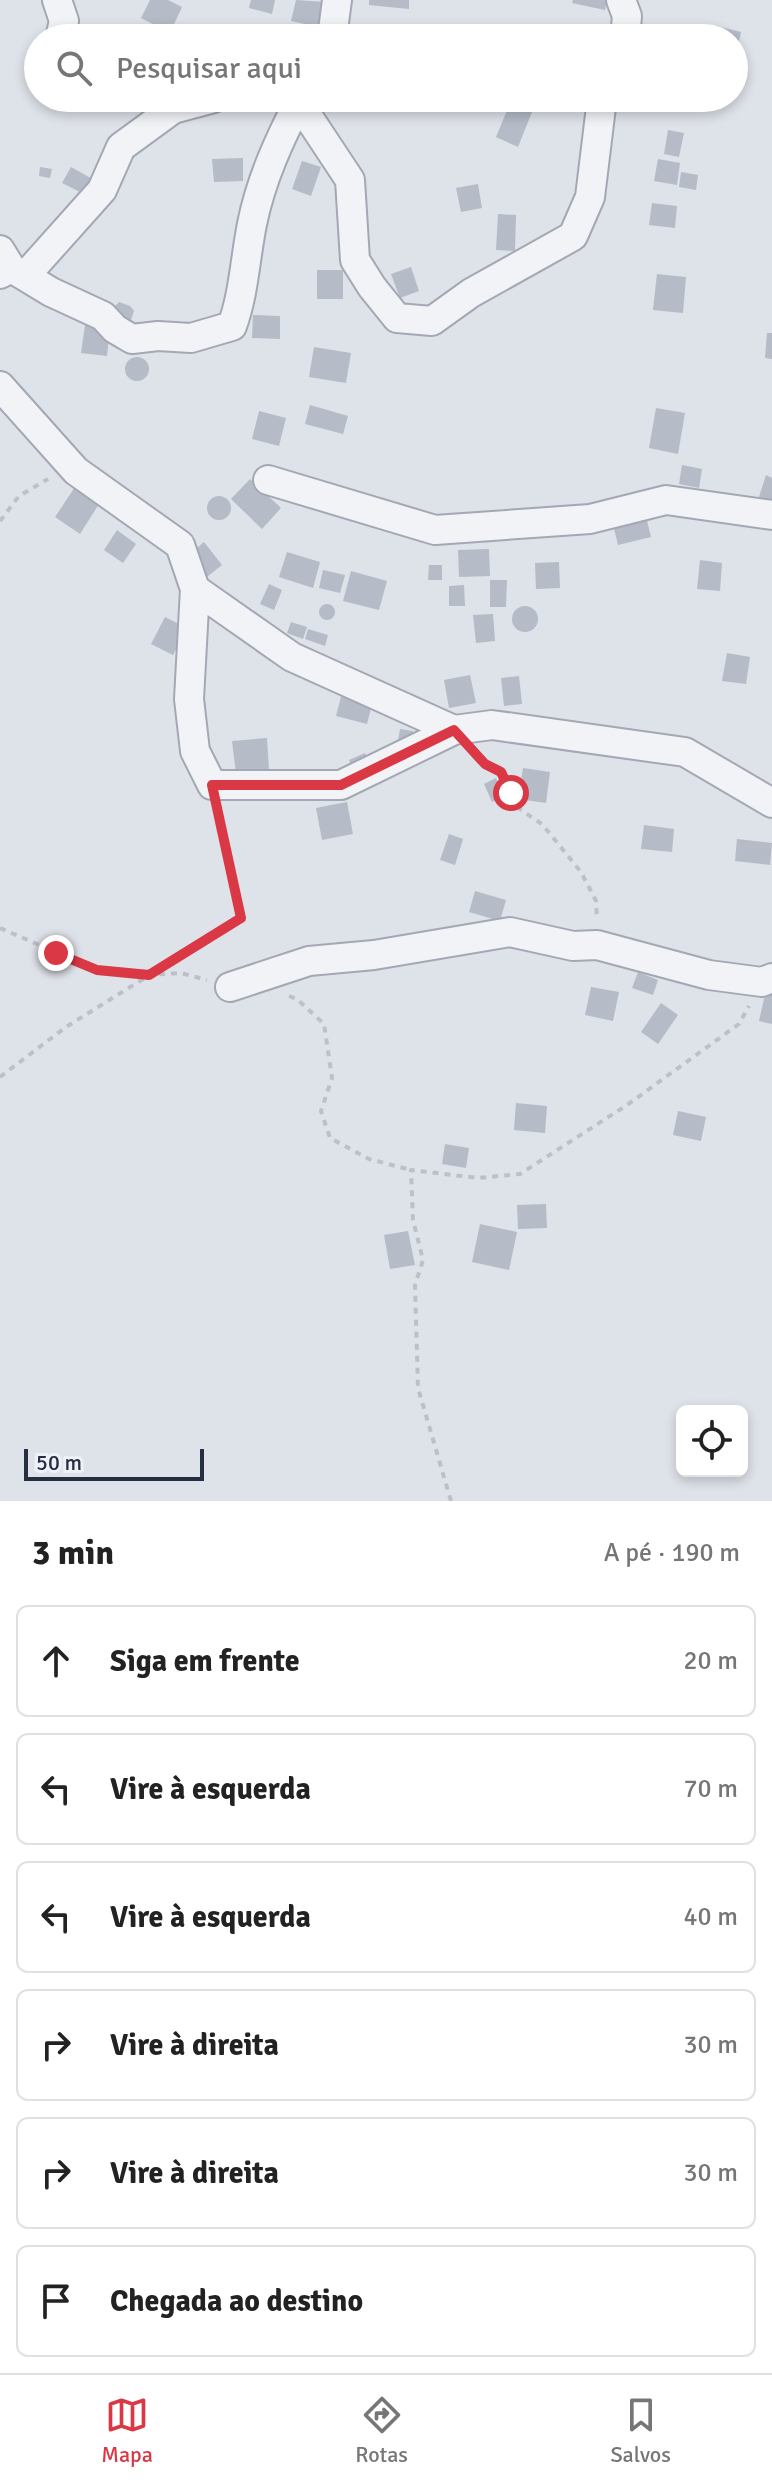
<!DOCTYPE html>
<html lang="pt">
<meta charset="utf-8">
<style>
body{margin:0;font-family:Signika,sans-serif;background:#f6f6f6;color:#222}
.controls{position:absolute;right:24px;bottom:24px;display:grid;overflow:hidden;border-radius:12px;box-shadow:0 4px 12px #0003}
.controls button{width:72px;height:72px;display:grid;place-items:center;padding:0;border:0;border-bottom:2px solid #e0e0e0;background:#fff;color:#222;font:40px sans-serif}
.scale{position:absolute;left:24px;bottom:20px;width:180px;box-sizing:border-box;padding-left:8px;border:4px solid #262e42;border-top:0;font-size:22px;line-height:28px;white-space:nowrap;color:#262e42;-webkit-text-stroke:6px #eef1f7;paint-order:stroke}
.stop{position:absolute;width:24px;height:24px;margin:-18px;border:6px solid #da3845;border-radius:50%;background:#fff}
.stop.end{background:#da3845;border-color:#fff;box-shadow:0 2px 8px #0008}
.list{margin:0;padding:0;list-style:none}
h2{display:flex;justify-content:space-between;align-items:center;height:104px;margin:0;padding:0 32px;font-size:34px}
h2 small{font-size:26px;font-weight:400;color:#767676}
.list li{display:grid;grid-template-columns:52px 1fr auto;gap:24px;align-items:center;box-sizing:border-box;height:112px;margin:0 16px 16px;padding:0 16px;border:2px solid #e0e0e0;border-radius:12px}
.list b{display:block;font-size:30px;white-space:nowrap}
.list em{font-size:26px;font-style:normal;color:#767676}
.icon{flex:none;width:44px;height:44px;fill:none;stroke:currentColor;stroke-width:2;stroke-linecap:round;stroke-linejoin:round}
.map{position:relative;flex:none;width:772px;height:1501px;overflow:hidden}
.search{position:absolute;background:#fff;box-shadow:0 4px 12px #0003;left:24px;right:24px;top:24px;height:88px;display:flex;align-items:center;gap:20px;box-sizing:border-box;padding:0 28px;border-radius:44px;color:#767676;font-size:30px}
.sheet{height:872px;background:#fff}
nav{display:flex;justify-content:space-around;align-items:center;box-sizing:border-box;height:112px;border-top:2px solid #e0e0e0;background:#fff;font-size:22px;color:#767676}
nav a{display:grid;justify-items:center;gap:4px}
nav .on{color:#da3845}
.map>svg:first-child{display:block}
</style>
<div class="map">
<svg width="772" height="1501" viewBox="0 0 772 1501">
<rect width="100%" height="100%" fill="#dee2e9"/>
<!-- building -->
<path fill="#b5bbc7" d="M150 0H168L182 7 170 33 141 18Z
M251 0H275L272 14 249 8Z
M296 0 324 2 318 27 291 21Z
M369 0H409V9L369 5Z
M573 0H607L605 10 572 3Z
M712 25 741 32 735 60 734 38H709Z
M510 103 532 112 518 147 496 137Z
M668 130 684 133 679 157 664 154Z
M243 158V181L214 182 212 159Z
M658 159 680 163 677 185 654 181Z
M302 161 321 167 311 196 292 189Z
M40 167 52 169 50 178 39 176Z
M71 167 98 182 90 197 62 183Z
M681 172 698 175 696 190 679 187Z
M478 184 482 208 461 212 456 188Z
M652 203 677 206 675 228 649 225Z
M498 214 516 215 515 251 496 250Z
M411 267 419 291 400 298 391 274Z
M317 270H343V299H317Z
M657 274 686 277 683 313 653 310Z
M119 302 130 306 134 311 130 323 110 311Z
M253 315 280 316V339L252 338Z
M85 325 110 328 107 356 81 353Z
M767 333H772V359L765 358Z
M314 347 351 353 346 383 309 377Z
M125 369a12 12 0 1 1 24 0a12 12 0 1 1-24 0Z
M310 405 348 416 343 434 305 424Z
M656 408 685 413 678 454 649 448Z
M259 411 286 418 279 446 252 439Z
M682 465 702 469 699 488 679 484Z
M766 475 772 478V504L758 500Z
M250 479 281 508 262 529 231 499Z
M75 487 99 504 80 534 55 517Z
M207 508a12 12 0 1 1 24 0a12 12 0 1 1-24 0Z
M644 508 651 537 618 545 611 516Z
M117 530 136 544 123 563 104 550Z
M204 542 222 565 203 580 186 557Z
M489 549 490 576 459 577 458 550Z
M287 552 320 562 313 588 279 577Z
M700 560 722 563 720 591 697 589Z
M559 562 560 588 536 589 535 563Z
M429 565H442V580H428Z
M323 570 345 575 340 593 319 588Z
M351 571 387 581 379 610 343 601Z
M490 580H507L506 607H490Z
M269 584 282 590 274 610 260 604Z
M464 585 465 606H449V586Z
M319 612a8 8 0 1 1 16 0a8 8 0 1 1-16 0Z
M512 619a13 13 0 1 1 26 0a13 13 0 1 1-26 0Z
M493 614 495 641 476 643 473 615Z
M165 617 187 628 173 655 151 644Z
M291 622 307 627 303 639 287 633Z
M308 629 328 635 325 646 305 639Z
M727 653 750 657 746 684 722 681Z
M470 675 476 703 449 708 444 680Z
M519 676 522 704 504 706 501 678Z
M343 689 374 697 367 724 336 716Z
M400 729 413 731 411 749 397 747Z
M267 738 269 770 236 773 232 741Z
M365 753 372 768 355 775 349 760Z
M523 768 550 772 546 803 518 799Z
M496 778 504 796 492 802 484 784Z
M347 802 353 834 322 840 316 808Z
M644 825 674 829 672 852 641 849Z
M449 834 463 839 455 865 440 860Z
M737 839 772 843 770 865 735 861Z
M475 891 506 900 500 921 469 912Z
M638 972 658 980 653 995 632 988Z
M767 986 772 987V1024L759 1021Z
M591 987 619 992 613 1021 585 1015Z
M661 1003 678 1015 658 1044 641 1032Z
M516 1103 547 1106 545 1133 514 1130Z
M678 1111 706 1117 701 1141 673 1135Z
M445 1144 469 1148 466 1168 442 1164Z
M546 1204 547 1228 518 1229 517 1205Z
M480 1224 517 1232 509 1270 472 1262Z
M408 1231 415 1265 390 1269 384 1235Z"/>
<g fill="none" stroke-linecap="round" stroke-linejoin="round">
<defs>
<path id="minor" d="M57 0 64 21 60 38
M621 0 627 16 625 38
M332 38 337 0
M287 98 299 103 350 180 355 260 372 287 397 318 432 321 471 293 573 236 590 197 601 107 597 98
M0 250 11 268 0 274
M18 272 51 292 103 316 115 329 132 339 158 336 191 338 232 326C244 293 245 259 252 224 261 179 280 138 301 98
M26 275 102 190 121 147 173 109 214 98
M0 386 76 471 180 545 195 589 189 699 195 751 212 785H341L454 730 492 725 685 752 772 803
M268 480 435 530 590 519 666 500 772 515
M195 589 292 657 454 730
M230 987 309 961 374 955 510 932 573 946 597 945 709 975 762 982 772 978"/>
</defs>
<!-- minor casing -->
<use href="#minor" stroke="#a3a8b4" stroke-width="32"/>
<!-- path -->
<path stroke="#bdc0c8" stroke-width="4" stroke-dasharray="6 6" stroke-linecap="butt" d="M0 521 19 496 48 479
M474 752 485 764 501 772 521 810 542 824 581 872 596 901 597 920
M0 928 97 970 149 975 181 973 207 980
M289 996 297 999 324 1024 332 1078 321 1111 330 1138 369 1159 411 1170
M0 1077 66 1027 241 918 218 810
M451 1501 418 1388 415 1285 423 1260 413 1220 411 1170 478 1178 520 1174 627 1105 739 1024 749 1006"/>
<!-- minor -->
<use href="#minor" stroke="#f2f3f7" stroke-width="28"/>
</g>
<g fill="none" stroke-linecap="round" stroke-linejoin="round">
<!-- route -->
<path stroke="#da3845" stroke-width="10" d="M56 953 97 970 149 975 241 918 212 785H341L454 730 485 764 501 772 511 793"/>
</g>
</svg>
<div class="controls">
<button><svg class="icon" aria-label="locate" viewBox="0 0 24 24"><circle cx="12" cy="12" r="6"/><path d="M12 2v4M12 18v4M2 12h4M18 12h4"/></svg></button>
</div>
<div class="scale">50 m</div>
<div class="stop" style="left:511px;top:793px"></div>
<div class="stop end" style="left:56px;top:953px"></div>
<div class="search"><svg class="icon" aria-label="search" viewBox="0 0 24 24"><circle cx="10" cy="10" r="6"/><path d="M15 15l6 6"/></svg>Pesquisar aqui</div>
</div>
<section class="sheet">
<h2>3 min<small>A pé · 190 m</small></h2>
<ul class="list">
<li><svg class="icon" aria-label="ahead" viewBox="0 0 24 24"><path d="M12 20V5M6 11l6-6 6 6"/></svg><div><b>Siga em frente</b></div><em>20 m</em></li>
<li><svg class="icon" aria-label="left" viewBox="0 0 24 24"><path d="M17 20v-9H6M10 6l-5 5 5 5"/></svg><div><b>Vire à esquerda</b></div><em>70 m</em></li>
<li><svg class="icon" aria-label="left" viewBox="0 0 24 24"><path d="M17 20v-9H6M10 6l-5 5 5 5"/></svg><div><b>Vire à esquerda</b></div><em>40 m</em></li>
<li><svg class="icon" aria-label="right" viewBox="0 0 24 24"><path d="M7 20v-9h11M14 6l5 5-5 5"/></svg><div><b>Vire à direita</b></div><em>30 m</em></li>
<li><svg class="icon" aria-label="right" viewBox="0 0 24 24"><path d="M7 20v-9h11M14 6l5 5-5 5"/></svg><div><b>Vire à direita</b></div><em>30 m</em></li>
<li><svg class="icon" aria-label="arrive" viewBox="0 0 24 24"><path d="M6 21V4h12l-3 4 3 4H6"/></svg><div><b>Chegada ao destino</b></div></li>
</ul>
</section>
<nav>
<a class="on"><svg class="icon" aria-label="map" viewBox="0 0 24 24"><path d="M3 6l6-2 6 2 6-2v14l-6 2-6-2-6 2zM9 4v14M15 6v14"/></svg>Mapa</a>
<a><svg class="icon" aria-label="directions" viewBox="0 0 24 24"><path d="M12 3l9 9-9 9-9-9zM9 14v-3h6M13 9l2 2-2 2"/></svg>Rotas</a>
<a><svg class="icon" aria-label="saved" viewBox="0 0 24 24"><path d="M7 4h10v16l-5-4-5 4z"/></svg>Salvos</a>
</nav>
